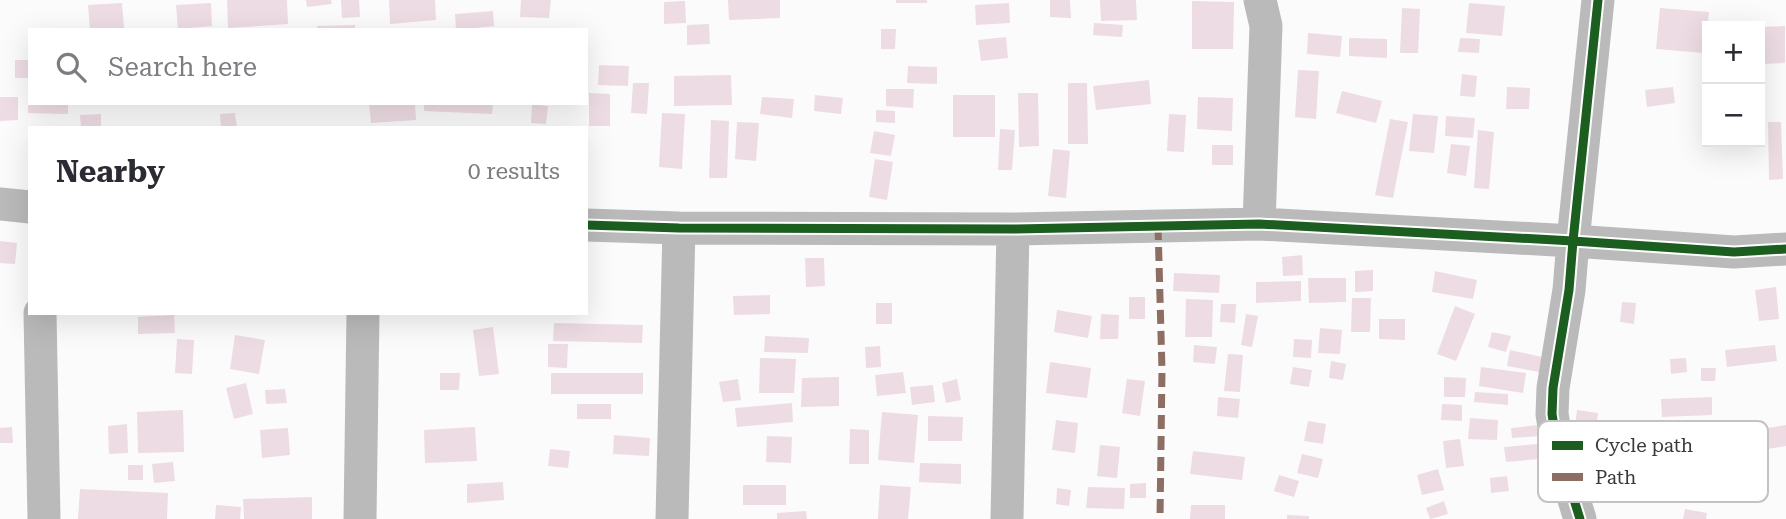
<!DOCTYPE html>
<meta charset="utf-8">
<style>
body{margin:0;font-family:"Roboto Serif",serif;background:#f7f7f7;color:#2b2b33}
.controls{position:absolute;right:21px;top:21px;display:grid;overflow:hidden;border-radius:0px;box-shadow:0 7px 28px #0002}
.controls button{width:63px;height:63px;display:grid;place-items:center;padding:0;border:0;border-bottom:2px solid #e1e1e2;background:#fff;color:#2b2b33;font:35px sans-serif}
.list{margin:0;padding:0;list-style:none}
h2{display:flex;justify-content:space-between;align-items:center;height:91px;margin:0;padding:0 28px;font-size:30px}
h2 small{font-size:23px;font-weight:400;color:#7c7c81}
.icon{flex:none;width:38px;height:38px;fill:none;stroke:currentColor;stroke-width:2;stroke-linecap:round;stroke-linejoin:round}
.map{position:relative;flex:none;width:1786px;height:519px;overflow:hidden}
.search{position:absolute;background:#fff;box-shadow:0 7px 28px #0002;left:28px;top:28px;width:560px;height:77px;display:flex;align-items:center;gap:18px;box-sizing:border-box;padding:0 24px;border-radius:0px;color:#7c7c81;font-size:26px}
.panel{position:absolute;background:#fff;box-shadow:0 7px 28px #0002;left:28px;top:126px;width:560px;height:189px;border-radius:0px}
.map>svg:first-child{display:block}
</style>
<div class="map">
<svg width="1786" height="519" viewBox="0 0 1786 519">
<rect width="100%" height="100%" fill="#fcfbfb"/>
<!-- building -->
<path fill="#eddce4" d="M227 0H287L288 24 228 28Z
M306 0H331L332 4 307 7Z
M341 0H359L360 17 342 18Z
M389 0H435L436 20 390 24Z
M521 0H551L549 18 520 17Z
M728 0H780V18L729 20Z
M896 0H927V3H896Z
M1050 0H1070L1071 18 1050 17Z
M1100 0H1136L1137 20 1101 21Z
M685 1 686 23 664 24V2Z
M1192 1 1234 2 1233 49H1192Z
M122 3 124 28 90 30 88 5Z
M211 3 212 26 178 29 176 5Z
M1009 3 1010 23 976 25 975 5Z
M1469 3 1505 6 1502 36 1466 33Z
M1402 8 1420 9 1418 53H1400Z
M1660 8 1709 12 1705 53 1656 49Z
M493 11 494 26 456 30 455 14Z
M1094 23 1123 25 1122 37 1093 35Z
M709 24 710 44 687 45V25Z
M355 25V30H317V26Z
M1785 26V63L1760 64V27Z
M881 29H896L895 49H881Z
M1308 33 1342 36 1340 57 1307 54Z
M1006 37 1008 58 981 61 978 40Z
M1349 38 1387 39V58L1349 56Z
M1460 38 1480 39 1479 53 1458 52Z
M15 60H29L30 78H15Z
M599 65 629 66 628 86 598 85Z
M908 66 937 67V84L907 83Z
M1298 70 1319 71 1316 119 1295 117Z
M1462 74 1477 76 1475 97 1460 96Z
M731 75 732 105 674 106V76Z
M1149 80 1151 104 1096 110 1093 86Z
M633 83H649L647 114 631 113Z
M1068 83H1087L1088 144H1068Z
M1507 87 1530 88 1529 109H1506Z
M1673 87 1675 103 1647 107 1645 90Z
M886 89H914L913 108 886 106Z
M1342 91 1382 101 1376 123 1336 113Z
M589 93 610 94V126H589Z
M1018 93H1038L1039 146 1019 147Z
M815 95 843 98 841 114 814 111Z
M953 95H995V137H953Z
M0 97H18V120L0 121Z
M762 97 794 99 792 118 760 114Z
M1198 97 1233 98 1232 131 1197 129Z
M28 103H68V114L28 113Z
M369 103H415L416 120 371 123Z
M424 103H493L492 114 424 111Z
M532 104 548 106 546 124 531 123Z
M876 110 895 111V123L876 122Z
M235 113 237 128H221L220 114Z
M662 113 685 114 682 169 659 167Z
M101 114V128H81L80 115Z
M1169 114 1186 115 1184 152 1167 151Z
M1413 114 1438 116 1434 153 1409 151Z
M1446 116 1475 118 1473 138 1445 136Z
M1390 119 1408 122 1393 198 1375 195Z
M711 120 729 121 727 178H709Z
M737 122 759 123 756 161 735 159Z
M1768 122H1781L1783 179 1769 180Z
M1000 129 1015 130 1012 170H998Z
M1478 130 1494 132 1489 189 1474 188Z
M874 131 895 135 891 156 870 153Z
M1451 144 1470 146 1466 176 1447 173Z
M1212 145H1233V165H1212Z
M1053 149 1070 151 1066 198 1048 196Z
M875 159 893 162 887 200 869 197Z
M0 241 17 243 15 264 0 263Z
M1302 255 1303 275 1283 276 1282 257Z
M805 258H824L825 286 806 287Z
M1373 270V291L1355 292V271Z
M1435 271 1477 280 1473 299 1432 292Z
M1174 273 1220 275 1219 293 1173 291Z
M1308 278H1346V302L1309 303Z
M1301 281V301L1256 303V282Z
M1776 287 1779 319 1759 321 1755 290Z
M770 295V314L734 315 733 296Z
M1129 297H1145V319H1129Z
M1352 298H1371L1370 332H1351Z
M1186 299 1213 300 1212 337H1185Z
M1622 302 1636 303 1634 324 1620 322Z
M876 303H892V324H876Z
M1221 304H1236L1235 323 1220 322Z
M1455 306 1475 314 1456 361 1437 354Z
M1057 310 1092 316 1088 338 1054 332Z
M1101 314 1119 315 1118 339H1100Z
M1246 314 1258 316 1252 347 1241 345Z
M174 315 175 333 138 334V317Z
M1379 319H1405V340L1379 339Z
M554 323 643 325 642 343 553 341Z
M493 327 499 374 479 376 473 330Z
M1320 328 1342 330 1340 354 1318 353Z
M1492 332 1511 336 1506 352 1488 347Z
M235 335 265 340 259 374 230 369Z
M765 336 809 338 808 353 764 352Z
M177 339 194 340 192 374 175 373Z
M1294 339 1312 340 1311 358 1293 357Z
M548 344H568L567 368 548 367Z
M1194 345 1217 347 1215 364 1193 362Z
M1775 345 1777 361 1727 367 1725 350Z
M880 346 881 367 866 368 865 347Z
M1510 350 1542 357 1539 372 1507 366Z
M1228 354 1243 355 1240 392 1224 391Z
M760 358 796 359 794 393H759Z
M1686 358 1687 372 1671 374 1670 359Z
M1331 361 1346 364 1343 380 1329 378Z
M1050 362 1091 368 1087 398 1046 393Z
M1293 367 1312 370 1309 387 1290 384Z
M1481 367 1526 373 1523 393 1479 386Z
M1701 368H1716L1715 381H1701Z
M903 372 906 393 877 396 875 375Z
M440 373H460L459 390H440Z
M551 373H643V394H551Z
M839 377V406L801 407 802 378Z
M1444 377 1466 378 1465 397H1444Z
M738 379 741 400 723 402 719 382Z
M957 379 961 400 946 403 942 383Z
M1127 379 1145 381 1140 416 1122 413Z
M246 383 253 414 234 419 226 388Z
M933 385 935 402 912 405 910 387Z
M285 389 287 403 266 404 265 390Z
M1475 392 1508 394V405L1474 402Z
M1218 397 1240 399 1238 418 1217 416Z
M1712 397V415L1662 417 1661 399Z
M792 403 793 422 737 427 735 408Z
M577 404H611V419H577Z
M1442 404 1462 405V421L1441 420Z
M183 410 184 452 138 453 137 412Z
M1577 410 1598 413 1596 430 1575 428Z
M882 412 918 415 914 463 878 460Z
M928 416 963 417 962 441H928Z
M1470 418 1498 420 1497 440 1468 439Z
M1056 420 1078 423 1075 453 1052 450Z
M1308 421 1326 424 1323 444 1304 441Z
M127 424 128 453 109 454 108 426Z
M1539 425 1540 436 1512 438 1511 428Z
M1786 425V446L1742 453 1739 433Z
M12 427 13 443H0V428Z
M475 427 477 461 425 463 424 430Z
M288 428 290 455 262 458 260 430Z
M850 429 869 430V464H849Z
M614 435 650 438 649 456 613 454Z
M767 436 792 437 791 463 766 462Z
M1460 439 1464 466 1446 468 1443 441Z
M1537 444 1538 459 1506 462 1504 447Z
M1100 445 1120 447 1117 478 1097 476Z
M550 449 570 451 568 468 548 466Z
M1193 451 1245 457 1242 480 1190 474Z
M1302 454 1323 459 1318 478 1297 473Z
M173 462 175 481 154 483 152 464Z
M920 463 961 464V484L919 482Z
M128 465H143V480H128Z
M1438 469 1444 490 1422 495 1417 475Z
M1279 475 1299 481 1294 497 1274 491Z
M1507 476 1509 491 1491 493 1490 478Z
M503 482 504 500 467 503V484Z
M1146 483V498H1130V484Z
M743 485H786V505H743Z
M880 485 911 487 908 519H878Z
M1088 487 1125 488 1124 509 1086 508Z
M1057 488 1071 490 1069 506 1056 504Z
M80 489 168 493 167 519H78Z
M312 497V519H244L243 499Z
M1444 501 1448 514 1430 519 1426 508Z
M216 505 241 507 240 519H215Z
M1191 505H1225V519H1190Z
M1685 509 1707 513 1706 519H1683Z
M806 511 807 519H777V513Z
M1287 515 1309 516V519H1287Z"/>
<g fill="none" stroke-linecap="round" stroke-linejoin="round">
<!-- minor -->
<path stroke="#bbbaba" stroke-width="33" d="M0 204 30 207
M1259 224 1266 26 1260 0
M586 225 679 228 1013 229 1259 224 1573 241 1598 0
M40 313 44 519
M360 519 363 313
M672 519 679 228
M1007 519 1013 229
M1580 519 1557 445 1552 414 1553 388 1569 290 1573 241 1734 252 1786 249"/>
<!-- quiet -->
<path stroke="#8d6e63" stroke-width="7" stroke-dasharray="14 7" stroke-linecap="butt" d="M1158 226 1162 370 1160 519"/>
<defs>
<path id="cycleway" d="M586 225 679 228 1013 229 1259 224 1573 241 1598 0
M1580 519 1557 445 1552 414 1553 388 1569 290 1573 241 1734 252 1786 249"/>
</defs>
<!-- cycleway casing -->
<use href="#cycleway" stroke="#fff" stroke-width="13"/>
<!-- cycleway -->
<use href="#cycleway" stroke="#1b5e20" stroke-width="9"/>
</g>
<!-- legend -->
<rect x="1538" y="421" width="230" height="81" rx="10" fill="#fff" stroke="#c4c3c3" stroke-width="2"/>
<rect x="1552" y="441" width="31" height="9" fill="#1b5e20"/>
<rect x="1552" y="473" width="31" height="8" fill="#8d6e63"/>
<g font-size="19" fill="#393838">
<text x="1595" y="452">Cycle path</text>
<text x="1595" y="484">Path</text>
</g>
</svg>
<div class="controls">
<button>+</button>
<button>−</button>
</div>
<div class="search"><svg class="icon" aria-label="search" viewBox="0 0 24 24"><circle cx="10" cy="10" r="6"/><path d="M15 15l6 6"/></svg>Search here</div>
<section class="panel">
<h2>Nearby<small>0 results</small></h2>
<ul class="list">
</ul>
</section>
</div>
